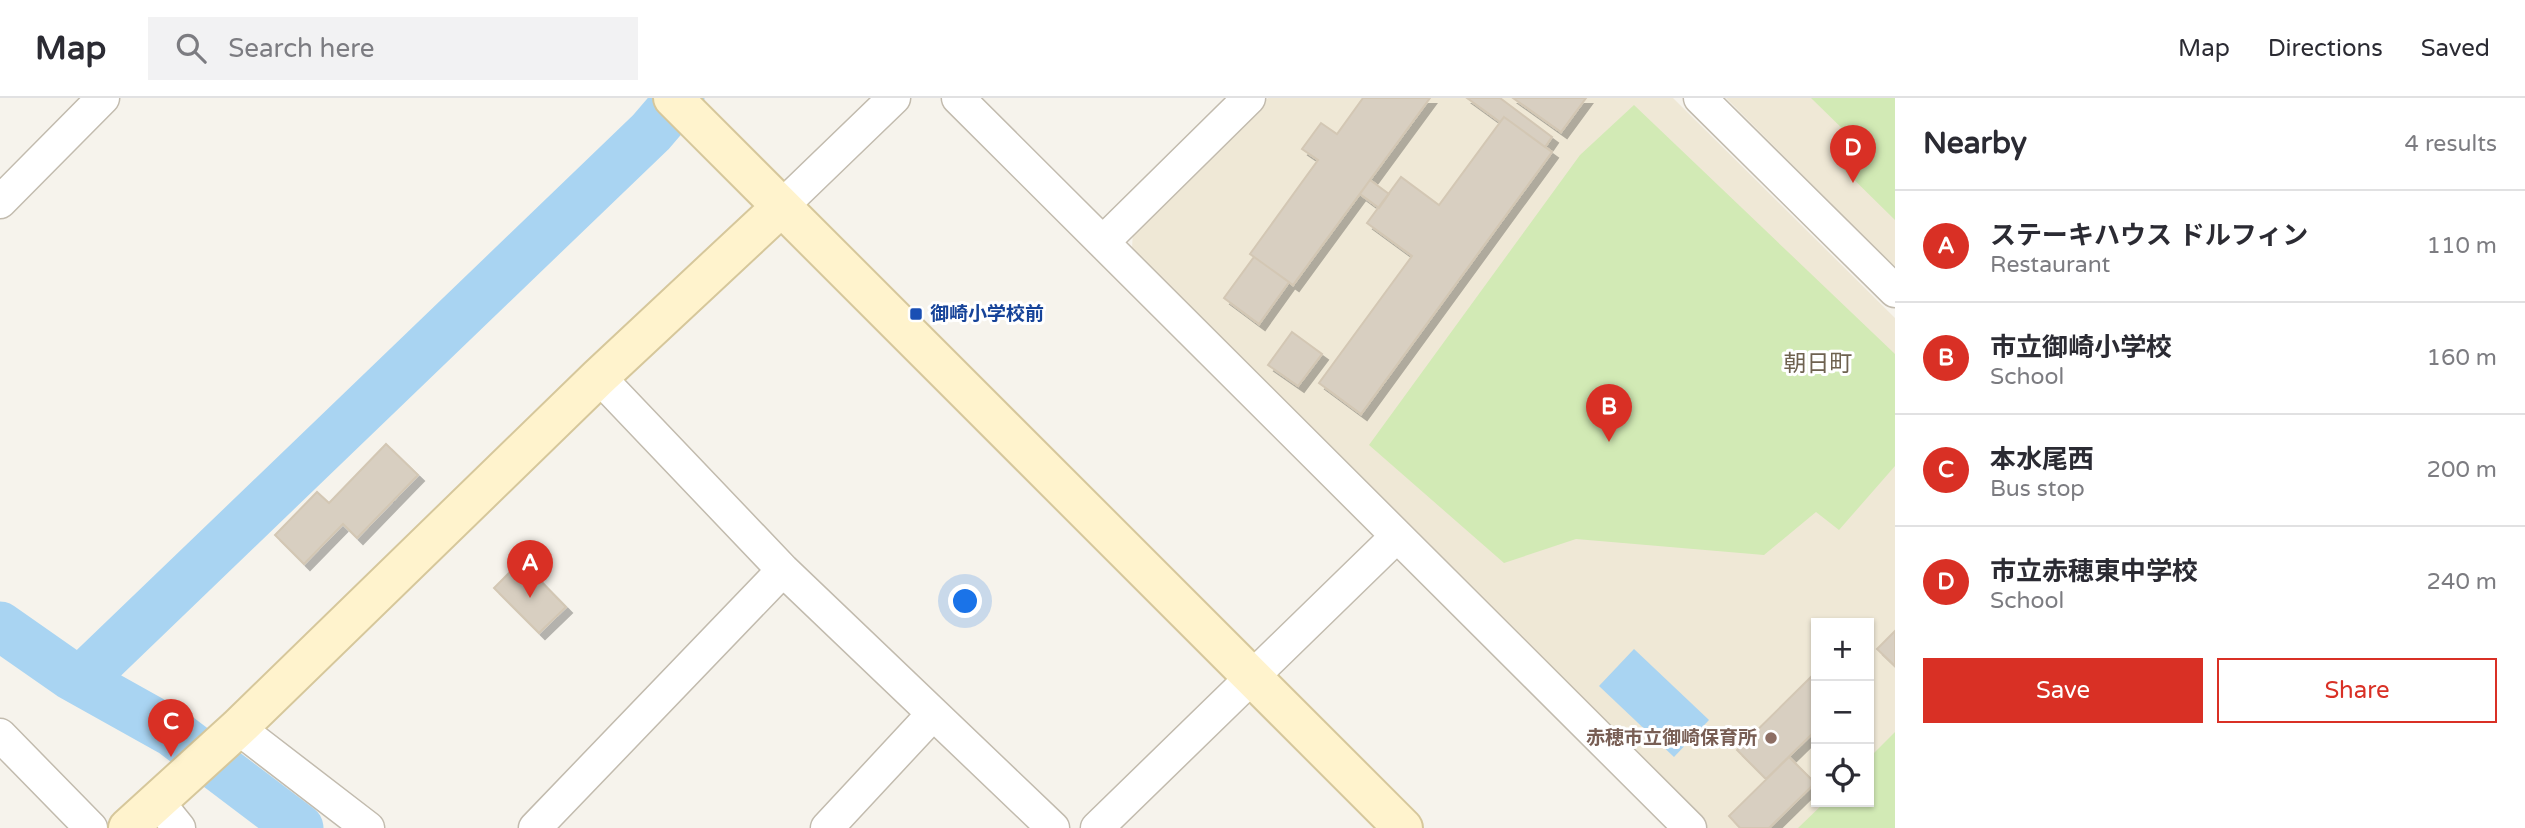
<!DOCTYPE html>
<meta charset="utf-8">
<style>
body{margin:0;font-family:"Varela Round","Noto Sans JP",sans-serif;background:#f2f2f3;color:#2b2b33}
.controls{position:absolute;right:21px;bottom:21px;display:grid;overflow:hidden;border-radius:0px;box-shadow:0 2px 5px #0004}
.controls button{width:63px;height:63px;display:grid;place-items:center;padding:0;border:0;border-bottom:2px solid #e1e1e2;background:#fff;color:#2b2b33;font:35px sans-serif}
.you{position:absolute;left:966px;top:504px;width:24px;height:24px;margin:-18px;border:5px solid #fff;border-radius:50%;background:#1a73e8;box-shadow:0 0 0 10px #1a73e833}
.badge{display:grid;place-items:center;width:46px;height:46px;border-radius:50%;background:#d93025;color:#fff;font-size:23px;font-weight:700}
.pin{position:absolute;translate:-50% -58px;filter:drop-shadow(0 2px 4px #0008)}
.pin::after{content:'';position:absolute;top:37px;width:24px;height:21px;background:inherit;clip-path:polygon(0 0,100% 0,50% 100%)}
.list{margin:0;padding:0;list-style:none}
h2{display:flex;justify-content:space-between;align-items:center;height:91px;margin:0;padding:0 28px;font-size:30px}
h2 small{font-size:23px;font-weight:400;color:#7c7c81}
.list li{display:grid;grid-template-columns:46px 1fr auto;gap:21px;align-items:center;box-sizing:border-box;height:112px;padding:0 28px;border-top:2px solid #e1e1e2}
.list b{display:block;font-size:26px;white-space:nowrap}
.list p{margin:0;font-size:23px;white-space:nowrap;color:#7c7c81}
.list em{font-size:23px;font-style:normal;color:#7c7c81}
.actions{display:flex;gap:14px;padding:21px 28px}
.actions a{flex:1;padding:16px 0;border:2px solid #d93025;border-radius:0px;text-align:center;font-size:24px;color:#d93025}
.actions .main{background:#d93025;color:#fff}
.icon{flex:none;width:38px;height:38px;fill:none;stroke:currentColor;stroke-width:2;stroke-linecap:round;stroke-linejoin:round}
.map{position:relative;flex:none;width:1895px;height:730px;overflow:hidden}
header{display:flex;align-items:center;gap:42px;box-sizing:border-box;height:98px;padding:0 35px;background:#fff;border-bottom:2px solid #e1e1e2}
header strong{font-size:33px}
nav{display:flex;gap:38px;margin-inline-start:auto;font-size:24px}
.search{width:490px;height:63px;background:#f2f2f3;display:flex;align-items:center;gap:18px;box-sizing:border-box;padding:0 24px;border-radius:0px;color:#7c7c81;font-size:26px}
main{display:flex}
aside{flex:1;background:#fff}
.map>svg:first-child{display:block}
</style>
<header>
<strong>Map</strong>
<div class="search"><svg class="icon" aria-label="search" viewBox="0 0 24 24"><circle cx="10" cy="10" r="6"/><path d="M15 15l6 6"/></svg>Search here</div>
<nav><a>Map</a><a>Directions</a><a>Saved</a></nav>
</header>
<main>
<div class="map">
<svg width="1895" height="730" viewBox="0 0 1895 730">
<defs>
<filter id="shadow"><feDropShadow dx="6" dy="6" stdDeviation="0" flood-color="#0004"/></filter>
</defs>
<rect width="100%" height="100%" fill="#f6f3ec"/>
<!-- education -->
<path fill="#efe8d6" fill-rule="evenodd" d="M1268 0H1673L1895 220V730H1706L1132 151 1133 132ZM1816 525H1869V704H1816Z
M1726 0H1895V170Z"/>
<!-- green -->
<path fill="#d2eab5" d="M1811 0H1895V122L1834 62 1854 42Z
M1634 7 1895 256V368L1839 432 1816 414 1764 457 1576 441 1504 465 1369 347 1580 57Z
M1895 634V730H1798L1825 704H1869V660Z"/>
<!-- water -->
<path fill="#a9d4f2" d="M1634 551 1709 622 1674 659 1599 588Z"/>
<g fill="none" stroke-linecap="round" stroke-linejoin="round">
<!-- river -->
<path stroke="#a9d4f2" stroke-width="49" d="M0 528 70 577 172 634 299 730
M81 582 651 34 680 0"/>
</g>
<!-- building -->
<path fill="#d8cfc1" stroke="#d3c7b4" stroke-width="2" filter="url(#shadow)" d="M1363 0H1430L1293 187 1250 156 1318 62 1302 51 1321 25 1337 36Z
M1467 0H1500L1552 39 1545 49 1504 19 1500 24Z
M1513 0H1586L1561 34Z
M1504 19 1552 54 1361 316 1319 285 1412 158 1367 125 1401 79 1439 107Z
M1370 82 1389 96 1379 110 1360 96Z
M1254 159 1289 184 1259 226 1224 200Z
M1292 234 1322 256 1298 288 1268 267Z
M386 346 418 377 357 440 343 426 304 466 275 437 317 394 329 405Z
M521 463 566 509 539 535 494 490Z
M1895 533V568L1877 551Z
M1816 574V632L1766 681 1737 652Z
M1789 659 1815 685 1769 730H1740L1729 718Z"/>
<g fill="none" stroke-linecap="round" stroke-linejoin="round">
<defs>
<path id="street" d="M958 0 1690 730
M1700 0 1895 193
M0 104 103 0
M780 110 894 0
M1103 144 1249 0
M599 279 783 472 1053 730
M238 630 368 730
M0 637 91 730
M158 704 179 730
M535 730 783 472
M827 730 933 616
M1097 730 1397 438"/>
<path id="secondary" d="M673 0 1403 730
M128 730 238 630 599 279 780 110"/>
</defs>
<!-- street casing -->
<use href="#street" stroke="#c2bbae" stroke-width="35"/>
<!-- secondary casing -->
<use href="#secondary" stroke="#d6c79b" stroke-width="42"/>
<!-- street -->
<use href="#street" stroke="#fff" stroke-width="32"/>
<!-- secondary -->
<use href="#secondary" stroke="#fff3cd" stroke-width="38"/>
</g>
<!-- markers -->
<rect fill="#1a4fb4" stroke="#fff" stroke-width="2.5" x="909" y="209" width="14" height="14" rx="3.5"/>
<circle fill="#8d6e63" stroke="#fff" stroke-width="2.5" cx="1771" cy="640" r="7"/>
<g text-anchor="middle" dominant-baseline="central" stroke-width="6" stroke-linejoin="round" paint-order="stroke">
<!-- transit labels -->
<g font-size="19" font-weight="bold" fill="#164399" stroke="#fff" text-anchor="start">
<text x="930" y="216">御崎小学校前</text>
</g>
<!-- education labels -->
<g font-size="19" font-weight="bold" fill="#785e54" stroke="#fff" text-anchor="end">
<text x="1757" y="640">赤穂市立御崎保育所</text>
</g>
<!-- quarter labels -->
<g font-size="23" fill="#6e6250" stroke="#fff">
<text x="1818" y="266">朝日町</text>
</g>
</g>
</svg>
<div class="controls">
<button>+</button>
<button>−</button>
<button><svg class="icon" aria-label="locate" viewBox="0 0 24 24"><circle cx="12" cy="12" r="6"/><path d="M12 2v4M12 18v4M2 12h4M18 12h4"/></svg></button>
</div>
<div class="you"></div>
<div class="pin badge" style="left:530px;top:500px">A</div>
<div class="pin badge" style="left:1609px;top:344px">B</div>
<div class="pin badge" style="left:171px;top:659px">C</div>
<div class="pin badge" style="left:1853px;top:85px">D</div>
</div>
<aside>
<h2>Nearby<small>4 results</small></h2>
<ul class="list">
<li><span class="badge">A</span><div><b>ステーキハウス ドルフィン</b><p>Restaurant</p></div><em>110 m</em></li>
<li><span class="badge">B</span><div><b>市立御崎小学校</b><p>School</p></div><em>160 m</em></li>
<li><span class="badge">C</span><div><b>本水尾西</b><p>Bus stop</p></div><em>200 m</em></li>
<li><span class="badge">D</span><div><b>市立赤穂東中学校</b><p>School</p></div><em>240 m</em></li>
</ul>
<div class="actions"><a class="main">Save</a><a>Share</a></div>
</aside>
</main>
